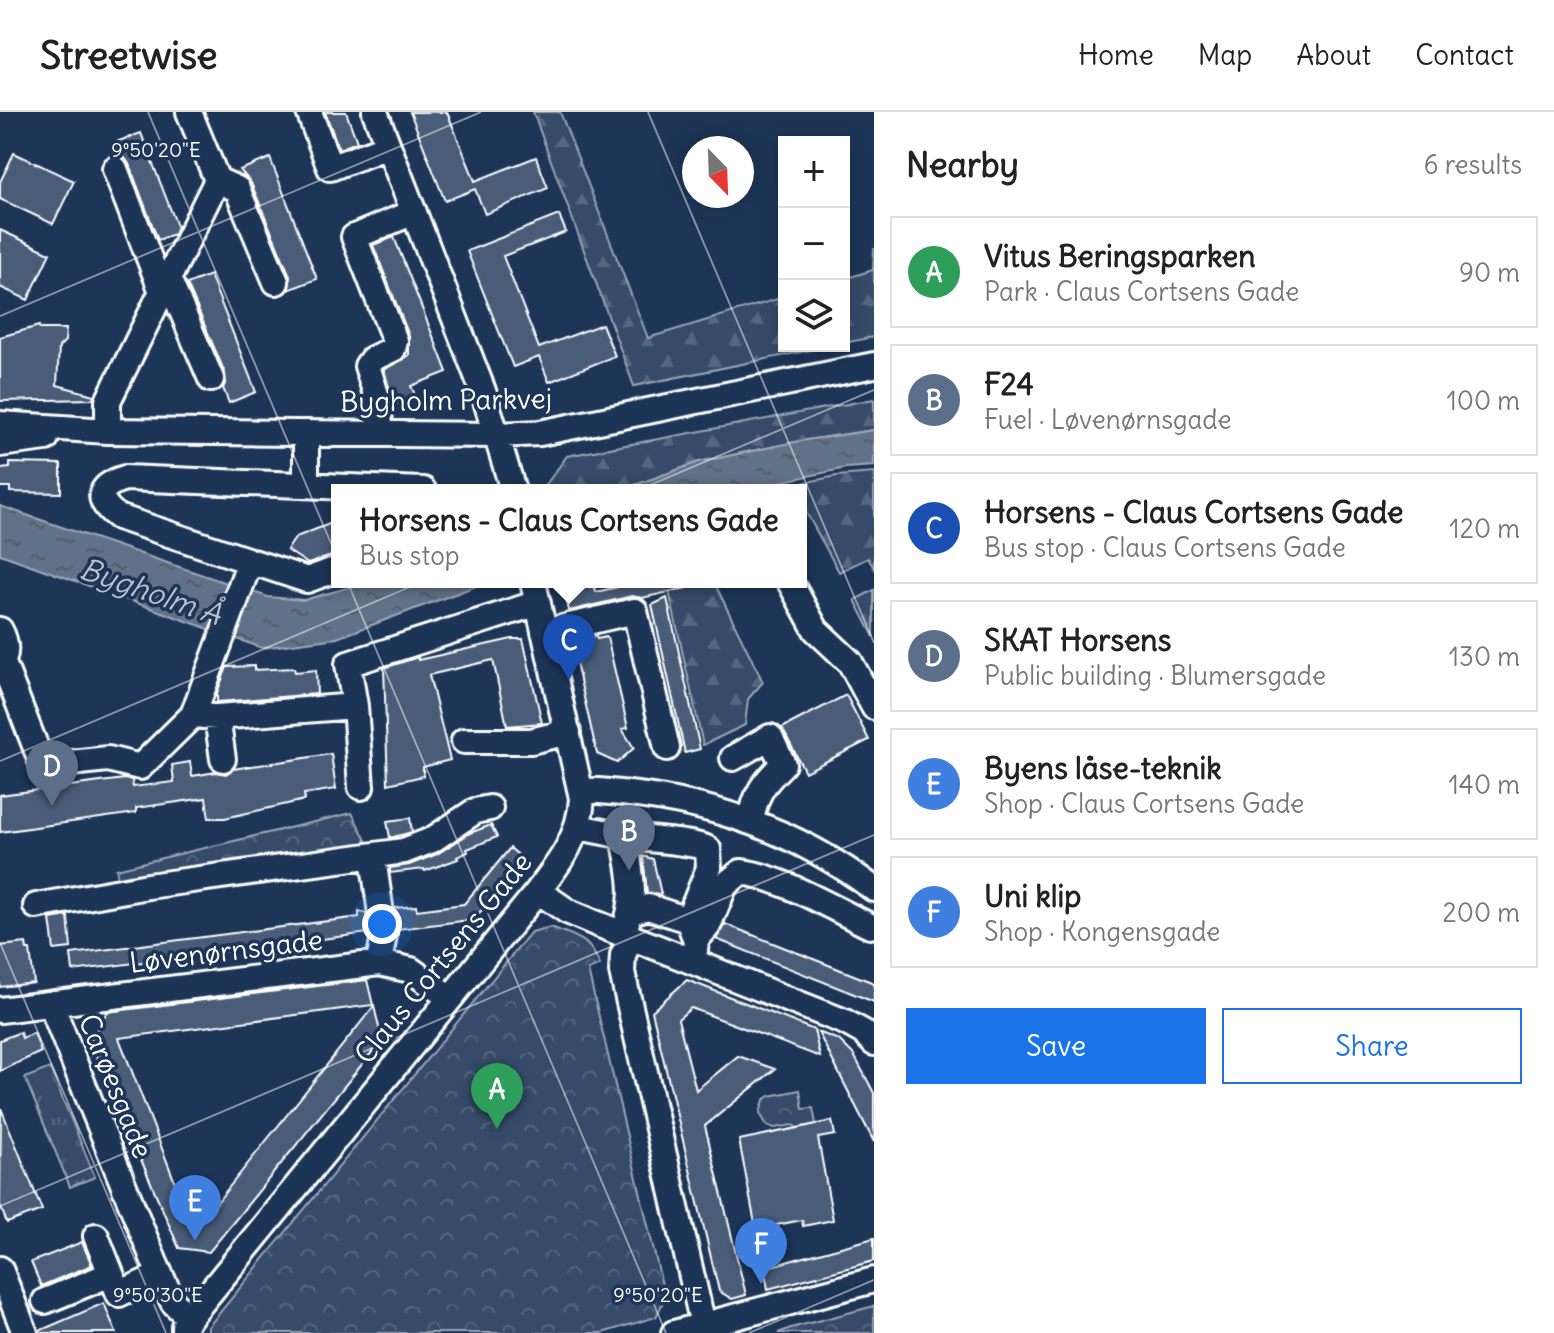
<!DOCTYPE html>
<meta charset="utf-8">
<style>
body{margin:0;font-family:Delius,sans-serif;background:#f2f2f2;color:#222}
.controls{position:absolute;right:24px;top:24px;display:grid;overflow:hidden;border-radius:0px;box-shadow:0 4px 20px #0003}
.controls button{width:72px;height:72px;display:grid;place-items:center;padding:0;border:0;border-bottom:2px solid #e0e0e0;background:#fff;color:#222;font:40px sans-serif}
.compass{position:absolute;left:682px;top:24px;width:72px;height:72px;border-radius:50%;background:#fff;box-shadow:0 4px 20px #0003;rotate:157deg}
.you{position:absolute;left:382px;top:812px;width:28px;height:28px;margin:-20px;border:6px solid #fff;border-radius:50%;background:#1a73e8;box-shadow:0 0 0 12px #1a73e833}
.badge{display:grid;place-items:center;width:52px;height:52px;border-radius:50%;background:#1a73e8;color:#fff;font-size:26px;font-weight:700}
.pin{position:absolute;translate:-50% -66px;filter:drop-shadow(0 2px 4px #0008)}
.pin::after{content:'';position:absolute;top:42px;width:28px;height:24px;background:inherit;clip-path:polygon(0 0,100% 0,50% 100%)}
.popup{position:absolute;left:331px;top:372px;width:476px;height:104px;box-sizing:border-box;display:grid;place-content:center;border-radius:0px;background:#fff;filter:drop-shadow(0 2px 6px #0005);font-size:26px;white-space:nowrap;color:#767676}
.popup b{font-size:30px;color:#222}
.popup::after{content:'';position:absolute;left:50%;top:100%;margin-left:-16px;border:16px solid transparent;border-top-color:#fff}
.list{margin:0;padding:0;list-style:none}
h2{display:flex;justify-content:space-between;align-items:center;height:104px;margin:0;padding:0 32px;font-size:34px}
h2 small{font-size:26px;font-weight:400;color:#767676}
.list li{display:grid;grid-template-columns:52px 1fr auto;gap:24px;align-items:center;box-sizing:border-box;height:112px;margin:0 16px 16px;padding:0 16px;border:2px solid #e0e0e0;border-radius:0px}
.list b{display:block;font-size:30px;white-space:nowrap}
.list p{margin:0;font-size:26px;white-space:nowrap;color:#767676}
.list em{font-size:26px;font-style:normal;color:#767676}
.actions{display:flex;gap:16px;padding:24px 32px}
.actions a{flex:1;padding:18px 0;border:2px solid #1a73e8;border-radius:0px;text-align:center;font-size:28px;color:#1a73e8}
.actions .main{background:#1a73e8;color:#fff}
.icon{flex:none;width:44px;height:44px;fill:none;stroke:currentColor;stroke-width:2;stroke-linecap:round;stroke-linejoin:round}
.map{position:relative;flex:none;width:874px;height:1221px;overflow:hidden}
header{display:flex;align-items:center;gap:48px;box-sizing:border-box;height:112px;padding:0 40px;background:#fff;border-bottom:2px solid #e0e0e0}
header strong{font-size:38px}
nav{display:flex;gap:44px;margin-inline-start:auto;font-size:28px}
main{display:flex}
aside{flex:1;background:#fff}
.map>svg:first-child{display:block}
</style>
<header>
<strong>Streetwise</strong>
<nav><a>Home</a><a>Map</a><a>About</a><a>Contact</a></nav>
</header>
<main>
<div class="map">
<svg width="874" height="1221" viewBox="0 0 874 1221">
<defs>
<pattern id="grass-tufts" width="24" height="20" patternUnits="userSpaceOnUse" patternTransform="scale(2)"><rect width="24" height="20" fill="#364b69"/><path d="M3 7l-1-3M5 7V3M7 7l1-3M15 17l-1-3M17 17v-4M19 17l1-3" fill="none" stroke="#546680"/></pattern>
<pattern id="forest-firs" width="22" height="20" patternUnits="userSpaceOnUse" patternTransform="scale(2)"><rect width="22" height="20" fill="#364b69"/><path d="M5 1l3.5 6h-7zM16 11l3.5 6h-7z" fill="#546680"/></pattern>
<pattern id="park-crowns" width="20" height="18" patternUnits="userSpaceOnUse" patternTransform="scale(2)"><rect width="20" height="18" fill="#364b69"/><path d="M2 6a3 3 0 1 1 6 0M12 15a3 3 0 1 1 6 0" fill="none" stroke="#546680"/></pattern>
<pattern id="water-ripples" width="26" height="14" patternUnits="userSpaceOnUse" patternTransform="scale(2)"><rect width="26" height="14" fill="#617289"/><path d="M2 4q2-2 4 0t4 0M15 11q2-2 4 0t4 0" fill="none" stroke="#555d67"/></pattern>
</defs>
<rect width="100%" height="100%" fill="#1d3557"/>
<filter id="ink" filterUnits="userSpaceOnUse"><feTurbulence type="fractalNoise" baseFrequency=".0125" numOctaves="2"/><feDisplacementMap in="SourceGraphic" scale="16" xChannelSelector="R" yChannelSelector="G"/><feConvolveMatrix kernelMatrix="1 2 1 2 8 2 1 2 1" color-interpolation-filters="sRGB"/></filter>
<g filter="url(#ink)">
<!-- grass -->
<path fill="url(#grass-tufts)" stroke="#9aa5b4" stroke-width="2" d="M50 956 95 1065 70 1075 25 966Z"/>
<!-- forest -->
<path fill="url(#forest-firs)" stroke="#9aa5b4" stroke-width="2" d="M533 0H560L648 226 784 185V234H830L634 274Z
M874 136V225L844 231V167L873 158Z
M874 287V318L800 329 699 350 622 378H542L567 344Z
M874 361V456L868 446 839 460 801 391V378H767L837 364Z
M667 470H714L763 570 748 587 745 613 703 633Z
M874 478V525L855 488Z"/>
<!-- park -->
<path fill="url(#park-crowns)" stroke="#9aa5b4" stroke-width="2" d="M352 701 372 740 120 774 116 757Z
M551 815C578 826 588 825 600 853L588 858 665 1186 656 1205 602 1221H208V1215L531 820Z
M800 978 803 997 813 996 816 1012 797 1016 793 1013 775 1016 767 1014 760 1001 764 988 770 984Z
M874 1194V1221H778L791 1216Z"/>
<!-- water -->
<path fill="url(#water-ripples)" stroke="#a0aab8" stroke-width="2" d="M874 318V354L846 356 742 378H621L699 350 800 329Z
M0 394 268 485 304 488 368 470H487L337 526 262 536 0 442Z"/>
<!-- building -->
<path fill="#4a5d79" stroke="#fff" stroke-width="2" d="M325 0H346L357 30 339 37Z
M410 0H447L475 69 536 45 548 76 485 102 475 77 445 89Z
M141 21 177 114 174 122 158 128 129 52 124 45 117 42 113 31Z
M14 41 74 69 53 112 0 87V70Z
M270 46 317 167 288 178 290 164 251 71 240 58Z
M559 103 566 120 503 144 539 236 602 212 615 244 549 270 539 245 513 255 467 139Z
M0 118 50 141 28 188 0 175Z
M394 125 447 260 411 274 416 285 394 293 384 258 409 243V224L373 133Z
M210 163 256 280 229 291 223 276 226 270 225 261 187 172Z
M39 214 40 217H66L65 229 59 235 57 273 94 283 93 287 0 289V225Z
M10 351 61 352V381L10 380V375H0V357L10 356Z
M337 409V442L308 452 287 438 296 425Z
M563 470H593L596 480 622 474 621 470H686L687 476 642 486 632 484 569 499Z
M667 486 700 637 685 641 652 493Z
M596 523 597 527 607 525 628 616 622 617 634 636 617 651 597 642 572 533Z
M512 527H523L542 611 507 614 493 548 429 563 450 648 423 655V664L388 672 384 556 418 545V548Z
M254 554V558L294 556 295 560 316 558 317 582 217 590V581L227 555Z
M846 583 869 628 805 660 782 616Z
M331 642 336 677 304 682 305 688 225 706H209L206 686 136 696V701L0 720V683L124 667 132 668 133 675 174 670 172 653 190 650 192 664 216 660 226 662 233 657Z
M410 706 412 720 390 726 387 709Z
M491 713 497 725 467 737 468 740 457 745 458 747 425 759 424 757 390 761V756L409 753 437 742 470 721Z
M510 736 523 747 476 805 470 808 398 817 395 796 416 794 417 798 464 792Z
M643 744 653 747 661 782 647 781Z
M359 800 366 801 369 821 73 859 71 842 359 805Z
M68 804 71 836 54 838 50 807Z
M725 812 874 871V890L716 827Z
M26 831 27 838H30L34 871 0 875V834Z
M367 868 373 893 119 926 194 1119 374 894 382 928 209 1140 179 1136 90 929 107 900Z
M687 868 814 918 820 945 691 896 678 907 696 978 738 944 775 957 705 1014 746 1183 732 1187 719 1179 652 899Z
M20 920 22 926 34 921 41 940 0 959V928Z
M818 920 839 928 854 943 874 981V1030Z
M1 996 42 1098 7 1111 0 1093Z
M832 1009 835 1023 818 1026 833 1108 803 1114 802 1108 756 1117 739 1028Z
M874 1126V1149L768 1177 764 1156Z
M82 1130 92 1153 41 1174 31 1150Z
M104 1191 116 1221H40L39 1219Z"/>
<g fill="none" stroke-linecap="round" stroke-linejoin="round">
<defs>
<path id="minor" d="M189 0 217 68 237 77 276 170
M309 0 330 56 388 34
M375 0 483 279 513 378
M115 57 162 180
M168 166 211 267
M0 312 108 319 497 323 540 321 874 253
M108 319V289L217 68
M380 321 379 292 367 254 372 247 393 237 395 229 354 125 414 100
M0 332 46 326
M306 372V321
M337 457 307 468 118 405C95 388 97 374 125 366L423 378
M790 470 816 518 850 550 874 595
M0 518C7 531 7 543 0 555
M544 520 635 499 667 636
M3 551 43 654 108 647 140 655 193 603 217 605 355 594 348 552 538 491
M355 594 361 675
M193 603 250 449
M217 605 223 647
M464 629H531L568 620
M733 646 770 625 783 652C764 671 755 681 751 709
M581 678C689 683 787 711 874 777
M578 715 624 724C631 765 638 782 623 822
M624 724C641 727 698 730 708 737L709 756 688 808 696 828 695 839
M373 745 384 823 379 851
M538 779 567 799 595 811 845 910 863 920 874 931
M36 794 148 774 404 739 432 728 475 699 490 696
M631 800 648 795 688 808
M631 826 623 843 622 860 703 1213
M696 828 708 814 725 773 741 760C779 764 834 797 870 814
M54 891 56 905 155 1151 173 1190 189 1206
M0 898 379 851 411 858 450 886
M96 1124 119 1182 160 1163
M0 1157 25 1221
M45 1189 111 1162
M184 1221V1214L189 1206 538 779C561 749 580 724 582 686L533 470
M674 1221 874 1168"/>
</defs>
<!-- minor casing -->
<use href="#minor" stroke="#fff" stroke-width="30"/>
<!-- minor -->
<use href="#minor" stroke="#1d3557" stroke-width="24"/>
</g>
</g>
<!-- ticks -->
<path fill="none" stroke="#fff" stroke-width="2" stroke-opacity="0.45" d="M148 0 666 1221M648 0 874 531M0 204 481 0M0 649 874 278M0 831 166 1221M0 1094 874 723M749 1221 874 1168"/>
<g text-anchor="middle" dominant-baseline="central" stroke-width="7" stroke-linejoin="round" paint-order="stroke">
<!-- street labels -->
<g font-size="28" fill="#fff" stroke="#1d3557">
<text transform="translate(446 288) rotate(-1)">Bygholm Parkvej</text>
<text transform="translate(226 839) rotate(-7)">Løvenørnsgade</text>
<text transform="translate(443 846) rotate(-51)">Claus Cortsens Gade</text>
<text transform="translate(116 974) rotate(68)">Carøesgade</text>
</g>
<!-- water labels -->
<g font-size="30" font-style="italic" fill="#b8c0ca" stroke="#1d3557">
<text transform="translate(151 479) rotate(19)">Bygholm Å</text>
</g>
</g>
<g font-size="20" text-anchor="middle" fill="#fff" stroke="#1d3557" stroke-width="7" stroke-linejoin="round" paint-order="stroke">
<text x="156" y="45">9°50'20"E</text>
<text x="158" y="1190">9°50'30"E</text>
<text x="658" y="1190">9°50'20"E</text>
</g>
</svg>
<div class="controls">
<button>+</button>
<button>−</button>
<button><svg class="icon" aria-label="layers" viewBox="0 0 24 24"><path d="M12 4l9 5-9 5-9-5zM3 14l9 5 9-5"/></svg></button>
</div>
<svg class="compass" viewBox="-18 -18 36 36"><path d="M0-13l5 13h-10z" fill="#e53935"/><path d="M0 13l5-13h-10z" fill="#767676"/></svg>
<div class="you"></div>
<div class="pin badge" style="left:497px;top:1017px;background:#2e9e5b">A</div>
<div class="pin badge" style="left:629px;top:759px;background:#5c6f8a">B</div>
<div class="pin badge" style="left:569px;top:568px;background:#1a4fb4">C</div>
<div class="popup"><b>Horsens - Claus Cortsens Gade</b>Bus stop</div>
<div class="pin badge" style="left:52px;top:694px;background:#5c6f8a">D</div>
<div class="pin badge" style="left:195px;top:1129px;background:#3f7fe0">E</div>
<div class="pin badge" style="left:761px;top:1172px;background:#3f7fe0">F</div>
</div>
<aside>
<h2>Nearby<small>6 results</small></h2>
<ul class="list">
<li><span class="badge" style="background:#2e9e5b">A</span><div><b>Vitus Beringsparken</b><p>Park · Claus Cortsens Gade</p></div><em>90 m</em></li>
<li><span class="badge" style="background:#5c6f8a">B</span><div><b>F24</b><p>Fuel · Løvenørnsgade</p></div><em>100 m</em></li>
<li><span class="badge" style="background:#1a4fb4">C</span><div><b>Horsens - Claus Cortsens Gade</b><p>Bus stop · Claus Cortsens Gade</p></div><em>120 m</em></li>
<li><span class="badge" style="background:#5c6f8a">D</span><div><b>SKAT Horsens</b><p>Public building · Blumersgade</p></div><em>130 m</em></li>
<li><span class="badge" style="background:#3f7fe0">E</span><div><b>Byens låse-teknik</b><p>Shop · Claus Cortsens Gade</p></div><em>140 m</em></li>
<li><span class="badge" style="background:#3f7fe0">F</span><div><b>Uni klip</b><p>Shop · Kongensgade</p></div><em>200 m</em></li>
</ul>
<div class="actions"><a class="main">Save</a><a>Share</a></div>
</aside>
</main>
